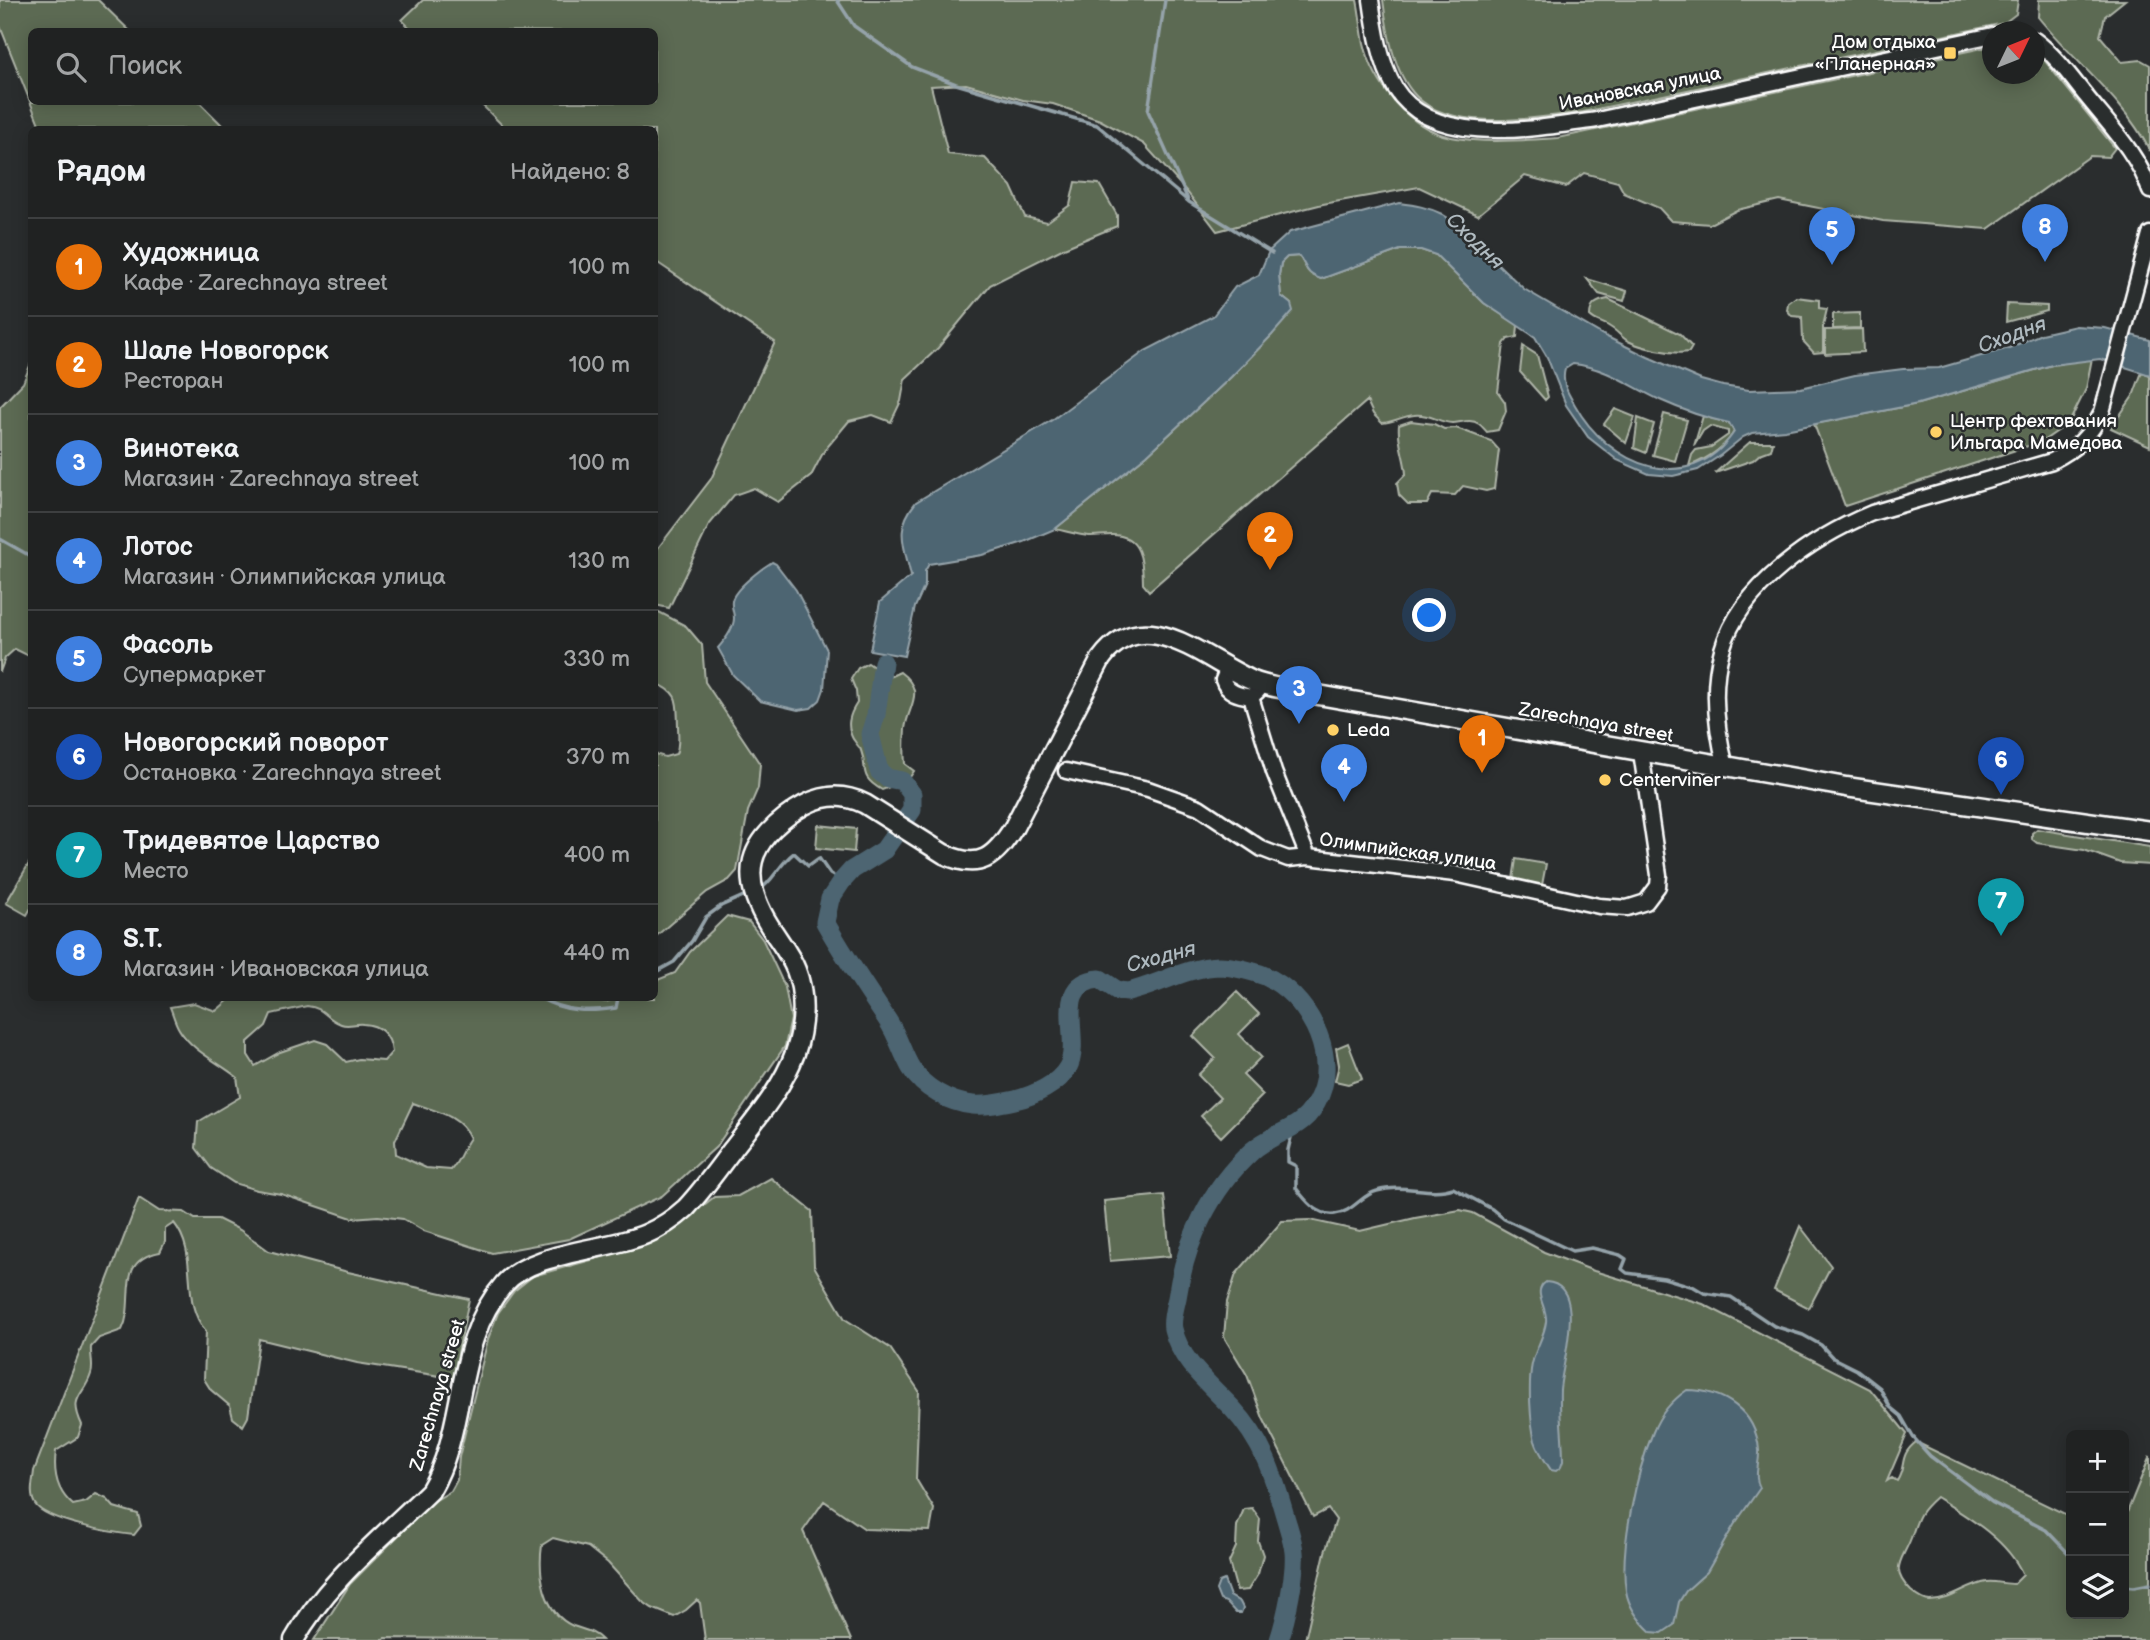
<!DOCTYPE html>
<html lang="ru">
<meta charset="utf-8">
<style>
body{margin:0;font-family:"Balsamiq Sans",sans-serif;background:#282a2a;color:#f1f3f6}
.controls{position:absolute;right:21px;bottom:21px;display:grid;overflow:hidden;border-radius:10px;box-shadow:0 4px 18px #0003}
.controls button{width:63px;height:63px;display:grid;place-items:center;padding:0;border:0;border-bottom:2px solid #3d3f40;background:#202222;color:#f1f3f6;font:35px sans-serif}
.compass{position:absolute;left:1982px;top:21px;width:63px;height:63px;border-radius:50%;background:#202222;box-shadow:0 4px 18px #0003;rotate:47deg}
.you{position:absolute;left:1430px;top:616px;width:24px;height:24px;margin:-18px;border:5px solid #fff;border-radius:50%;background:#1a73e8;box-shadow:0 0 0 10px #1a73e833}
.badge{display:grid;place-items:center;width:46px;height:46px;border-radius:50%;background:#ffd166;color:#fff;font-size:23px;font-weight:700}
.pin{position:absolute;translate:-50% -58px;filter:drop-shadow(0 2px 4px #0008)}
.pin::after{content:'';position:absolute;top:37px;width:24px;height:21px;background:inherit;clip-path:polygon(0 0,100% 0,50% 100%)}
.list{margin:0;padding:0;list-style:none}
h2{display:flex;justify-content:space-between;align-items:center;height:91px;margin:0;padding:0 28px;font-size:30px}
h2 small{font-size:23px;font-weight:400;color:#a2a4a5}
.list li{display:grid;grid-template-columns:46px 1fr auto;gap:21px;align-items:center;box-sizing:border-box;height:98px;padding:0 28px;border-top:2px solid #3d3f40}
.list b{display:block;font-size:26px;white-space:nowrap}
.list p{margin:0;font-size:23px;white-space:nowrap;color:#a2a4a5}
.list em{font-size:23px;font-style:normal;color:#a2a4a5}
.icon{flex:none;width:38px;height:38px;fill:none;stroke:currentColor;stroke-width:2;stroke-linecap:round;stroke-linejoin:round}
.map{position:relative;flex:none;width:2150px;height:1640px;overflow:hidden}
.search{position:absolute;background:#202222;box-shadow:0 4px 18px #0003;left:28px;top:28px;width:630px;height:77px;display:flex;align-items:center;gap:18px;box-sizing:border-box;padding:0 24px;border-radius:10px;color:#a2a4a5;font-size:26px}
.panel{position:absolute;background:#202222;box-shadow:0 4px 18px #0003;left:28px;top:126px;width:630px;height:875px;border-radius:10px}
.map>svg:first-child{display:block}
</style>
<div class="map">
<svg width="2150" height="1640" viewBox="0 0 2150 1640">
<rect width="100%" height="100%" fill="#2a2d2e"/>
<filter id="ink" filterUnits="userSpaceOnUse"><feTurbulence type="fractalNoise" baseFrequency=".0143" numOctaves="2"/><feDisplacementMap in="SourceGraphic" scale="14" xChannelSelector="R" yChannelSelector="G"/><feConvolveMatrix kernelMatrix="1 2 1 2 8 2 1 2 1" color-interpolation-filters="sRGB"/></filter>
<g filter="url(#ink)">
<!-- green -->
<path fill="#5c6a52" stroke="#aeb4a8" stroke-width="2" fill-rule="evenodd" d="M0 0H98L130 31 32 32V102H199L226 129H41L0 26Z
M423 0H1357C1360 14 1361 29 1364 43 1373 83 1409 129 1451 137 1486 144 1523 140 1558 138L1992 46 1993 74H2035V51L2041 56 2115 148 2108 157 2090 156 1988 229 1883 221 1779 200 1737 210 1710 224 1671 221 1659 208 1624 193 1618 182 1584 173 1566 187 1525 176 1478 215 1419 187 1323 204 1217 231 1187 192 1144 144 1100 120 1053 104 1023 100 966 84 931 86 948 154 985 158 1011 186 1025 217 1047 222 1070 205 1075 182 1099 184 1117 215V226L1064 248 990 285 938 348 905 379 901 401 891 422 873 415 849 421 824 451 811 476 778 502 754 488 734 495 709 525 669 608 655 605V552L711 479 775 342 655 261 654 130 506 129 479 102H654V32L413 31 402 20Z
M1383 0H2018L2016 14 2004 23 1583 112C1538 118 1451 133 1416 96 1393 72 1387 31 1383 0Z
M2039 0H2125L2105 16 2100 36 2122 62 2141 60 2150 65V151C2124 99 2074 62 2038 17Z
M1400 250H1421L1436 255 1484 303 1518 325 1517 337 1508 339 1504 344 1498 392 1505 402 1506 411 1498 430 1487 432C1484 429 1482 426 1479 424 1470 418 1461 423 1452 423 1438 422 1429 413 1414 415 1403 416 1394 422 1382 423L1373 414 1367 401 1149 591 1143 584C1143 561 1141 535 1112 535 1104 535 1096 536 1089 536 1078 535 1066 531 1055 529L1147 455 1231 377 1272 335 1291 304 1281 296 1279 275 1281 263 1287 257 1299 256C1308 268 1304 273 1321 279Z
M1587 279 1627 291 1624 301 1599 294Z
M1796 297 1819 300V308L1827 309 1823 326V352L1814 353 1803 341 1802 317 1792 316 1787 310 1788 303Z
M1608 299 1680 334 1692 347 1689 352C1673 355 1642 348 1628 341 1621 337 1617 331 1610 327 1603 322 1596 322 1590 316 1590 304 1597 301 1608 299Z
M2007 304 2047 306V311L2006 322Z
M1860 313V328L1833 329V314Z
M1862 329 1863 352 1825 354V330Z
M1523 346 1537 355 1548 397 1545 400 1520 372Z
M2092 358 2086 389 2069 423 2043 441 1845 506 1814 424 1918 404 2052 365Z
M31 363V657L15 649 5 658 0 672V407L23 383Z
M2142 372 2150 375V446L2111 428 2133 396Z
M1615 409 1635 417 1626 443 1604 424Z
M1664 414 1687 420 1675 461 1653 455Z
M1703 416 1729 423 1735 430C1726 447 1707 459 1689 466L1692 455 1696 450 1711 447 1728 435V431L1710 426 1703 431 1694 446Z
M1638 418 1654 424 1646 453 1634 448Z
M1411 421 1434 424 1444 429 1456 428 1467 432 1491 441 1499 450 1494 489 1486 491 1463 486 1455 495 1432 494 1427 504H1408L1399 495 1397 483 1406 474C1405 457 1397 442 1399 425Z
M1750 442H1773L1771 450 1760 454 1753 460 1715 473Z
M655 610 686 626 702 645 705 682 760 764 758 788 748 811 737 871 729 880 707 892 655 937V754L665 757 676 754C680 743 678 736 678 725 677 702 680 692 655 683Z
M868 663 889 677 900 672C927 692 908 705 905 729 904 740 904 752 905 764L914 771 908 780 882 790C857 776 869 769 860 748 859 748 854 740 853 739 846 726 849 715 857 703L856 691 851 679 858 668Z
M818 825 856 829 854 852 816 848Z
M2037 829 2150 847V865L2120 863 2084 850 2037 843 2032 839V833Z
M1516 859 1546 864 1542 885 1513 880Z
M31 860V908L27 915 6 903Z
M727 916 749 922 763 940 785 987 791 1019 785 1046 716 1147 662 1196 569 1239 492 1253 424 1231 403 1219 378 1216 352 1218 281 1194 257 1190 234 1183 211 1168 196 1148 198 1122 240 1097 237 1077C218 1062 191 1050 179 1029 175 1023 173 1014 170 1007L194 1003 216 1011 231 998H587L606 1002 616 998H654L655 981 675 973 690 952ZM307 1006C326 1008 324 1018 341 1024 349 1027 354 1023 363 1024 381 1025 390 1035 392 1052L384 1061 359 1059 346 1062 327 1044 315 1040 280 1052 255 1066 248 1055V1042L266 1026 271 1014ZM413 1103C435 1111 460 1115 470 1138 462 1149 460 1160 451 1170L426 1168 396 1154 395 1141Z
M1237 992 1259 1014 1239 1034 1261 1057 1243 1075 1263 1095 1221 1137 1201 1116 1220 1098 1198 1075 1215 1058 1193 1036Z
M1348 1043 1362 1079 1348 1084 1335 1081 1339 1065 1336 1048Z
M771 1178 812 1211 814 1266 845 1319 890 1348 919 1391 916 1479 934 1509 930 1531 865 1529 824 1501 803 1531 851 1640H705L700 1603 697 1600 686 1610 674 1617 652 1608 642 1601 608 1563 588 1547 553 1538 542 1545C538 1573 543 1613 573 1626 584 1630 594 1631 602 1640L385 1638 384 1640H314L350 1584 431 1503 451 1491 457 1480 459 1457 488 1339 498 1313 514 1291 533 1276 649 1244 665 1236 714 1197 738 1196Z
M1164 1195 1170 1256 1110 1261 1104 1201Z
M139 1198 159 1211 184 1212 195 1219H218L240 1230 269 1251 348 1272 469 1299 453 1378 357 1363 259 1339 248 1417 243 1426 233 1418 230 1406 211 1390 204 1379 206 1331C179 1301 200 1255 174 1223L165 1229V1242L160 1252C113 1261 137 1301 122 1330L99 1338 91 1347C90 1355 94 1366 91 1374 84 1397 68 1395 82 1425L78 1437 56 1451C53 1472 56 1491 73 1505L86 1502 96 1494 107 1499 114 1507 138 1514 141 1526 134 1535C114 1533 45 1521 35 1504 29 1494 33 1482 34 1471Z
M1460 1210 1473 1213 1544 1252 1594 1271 1703 1304 1870 1389 1907 1434 1887 1481 1892 1478 1897 1481C1907 1465 1898 1456 1916 1442L2071 1517V1614H2124V1520L2150 1456V1640H1305L1325 1552 1336 1520 1328 1509 1313 1517 1263 1418 1247 1375 1224 1337 1227 1302 1236 1274 1282 1221 1310 1220 1360 1231 1415 1218ZM1936 1497C1967 1516 2008 1540 2023 1575L2014 1584C2005 1584 1995 1581 1987 1582 1967 1585 1951 1601 1930 1601 1923 1601 1916 1595 1911 1591 1888 1568 1903 1560 1911 1538 1918 1517 1919 1512 1936 1497Z
M1800 1226 1831 1266 1809 1308 1774 1290Z
M1252 1508 1260 1519 1258 1541 1263 1555 1258 1574 1248 1590 1237 1591 1229 1562 1236 1547 1237 1526 1244 1509Z"/>
<!-- water -->
<path fill="#4e6572" stroke="#95a3aa" stroke-width="2" fill-rule="evenodd" d="M1399 203C1414 205 1428 207 1442 214 1452 220 1459 228 1471 231L1481 248 1524 289 1603 335 1648 357 1701 380 1723 386 1749 390 1801 388 1855 375 1903 369 1939 368 2009 348 2041 334 2076 326 2105 328 2150 340V375L2100 359 2052 365 1918 404 1785 430 1752 433 1743 437 1721 455 1698 470 1673 476 1649 474 1617 460 1588 437 1566 405 1547 357 1535 337 1484 303 1436 255 1421 250H1400L1321 279C1304 273 1308 268 1299 256L1287 257 1281 263 1279 275 1281 296 1291 304 1293 311 1272 335 1231 377 1147 455 1055 529 1024 542 982 555 929 564 925 571V585L915 607 904 656 870 650 880 602 911 576C904 545 894 529 916 502L1052 420 1145 351 1213 316 1235 287 1259 275 1269 251 1290 232ZM1573 364C1605 367 1632 387 1660 400 1682 410 1705 418 1729 423L1734 432C1689 500 1607 464 1575 405 1568 393 1561 383 1565 369Z
M772 562 776 564 796 590 827 650 824 689 820 700 811 708 798 710 760 701 733 675 718 648C725 640 734 629 734 618 734 612 731 607 732 601 734 589 762 568 772 562Z
M1546 1282C1589 1284 1561 1366 1560 1390 1559 1413 1563 1437 1563 1461L1561 1467 1556 1471 1551 1470C1545 1461 1538 1451 1535 1441 1530 1422 1528 1383 1532 1364 1535 1349 1544 1337 1546 1322 1548 1307 1531 1292 1546 1282Z
M1687 1390C1723 1390 1756 1411 1759 1450 1760 1464 1753 1475 1760 1488L1734 1525 1707 1572 1686 1591 1679 1602 1674 1625 1662 1633 1651 1632C1639 1621 1629 1608 1626 1591 1619 1550 1637 1471 1653 1432 1660 1414 1671 1401 1687 1390Z
M1224 1580 1230 1596 1240 1602 1243 1608 1241 1613H1236L1226 1602 1220 1600 1216 1590 1219 1582Z"/>
<g fill="none" stroke-linecap="round" stroke-linejoin="round">
<!-- stream -->
<path stroke="#95a3aa" stroke-width="3.5" d="M837 0 854 26 912 67 956 84 1097 125 1189 202
M1165 0 1148 111 1189 202 1272 253
M0 539 32 557
M760 889C771 884 780 863 794 853L808 866 819 858 830 874 842 881
M654 973 674 962 692 941 706 917 721 906 750 893
M540 998C564 1012 589 1012 616 1008L618 998
M1293 1129 1288 1150V1162L1296 1166V1188C1305 1200 1317 1216 1335 1214 1352 1213 1361 1195 1377 1191 1403 1183 1430 1196 1453 1188L1492 1209 1504 1219 1572 1251 1592 1248 1620 1255 1626 1259 1622 1269 1627 1273 1664 1278 1694 1287 1704 1293 1731 1297 1774 1326 1803 1335 1821 1345 1833 1358 1857 1370 1880 1388 1890 1407 1901 1416 1913 1437 1930 1456 1993 1503 2046 1530 2071 1556
M2124 1586 2134 1587 2150 1584"/>
<!-- river -->
<path stroke="#4e6572" stroke-width="19" d="M883 662 876 715 870 734 879 771 887 778 902 781 912 794V810L884 850 852 870 842 881 830 899 825 922C844 956 866 988 888 1021 898 1036 902 1053 911 1068 923 1088 950 1103 973 1105 987 1106 1001 1103 1015 1100 1033 1096 1059 1084 1068 1067 1083 1039 1050 983 1100 979L1118 991 1128 992C1158 985 1187 967 1219 966 1232 966 1253 971 1265 976 1306 994 1338 1052 1320 1095 1305 1132 1277 1129 1252 1151 1210 1189 1185 1242 1177 1298 1175 1307 1171 1320 1173 1329 1181 1363 1210 1384 1232 1408 1263 1441 1273 1474 1285 1516 1288 1527 1293 1540 1294 1552 1296 1574 1286 1619 1279 1640"/>
<defs>
<path id="minor" d="M1371 0C1375 29 1380 62 1395 88 1433 149 1537 128 1597 120L1993 35
M2035 40C2055 55 2070 76 2086 96 2110 126 2138 154 2150 191
M1228 668 1223 680C1227 693 1239 695 1251 697L1258 691
M1251 697 1274 772 1308 857
M1726 767C1716 729 1711 688 1722 650 1740 586 1814 537 1872 513L2052 461C2076 449 2090 436 2102 412L2150 234
M1066 771 1148 789 1199 807 1262 849 1288 859 1308 857 1455 874 1599 906 1627 908 1646 902 1658 886 1659 875 1641 752"/>
<path id="major" d="M294 1640C327 1581 382 1538 430 1491 468 1428 453 1342 504 1284 533 1251 606 1251 646 1234 660 1228 675 1218 686 1208 703 1190 717 1170 732 1150 755 1120 782 1089 795 1053 804 1028 806 995 796 970 790 954 778 940 769 925 738 875 748 842 796 810 819 795 840 792 865 804L944 854C980 871 995 857 1014 827L1101 659C1144 600 1205 660 1253 681 1263 685 1274 687 1284 689L1846 787 2150 831"/>
</defs>
<!-- minor casing -->
<use href="#minor" stroke="#fff" stroke-width="19"/>
<!-- major casing -->
<use href="#major" stroke="#fff" stroke-width="23"/>
<!-- minor -->
<use href="#minor" stroke="#2a2d2e" stroke-width="14"/>
<!-- major -->
<use href="#major" stroke="#2a2d2e" stroke-width="18"/>
</g>
</g>
<!-- markers -->
<g fill="#ffd166" stroke="#2a2d2e" stroke-width="2.5">
<rect x="1943" y="46" width="14" height="14" rx="3.5"/>
<circle cx="1936" cy="432" r="7"/>
<circle cx="1333" cy="730" r="7"/>
<circle cx="1605" cy="780" r="7"/>
</g>
<g text-anchor="middle" dominant-baseline="central" stroke-width="5" stroke-linejoin="round" paint-order="stroke">
<!-- poi labels -->
<g font-size="19" fill="#fff" stroke="#2a2d2e" text-anchor="start">
<text x="1936" y="42" text-anchor="end">Дом отдыха<tspan x="1936" dy="22">«Планерная»</tspan></text>
<text x="1950" y="421">Центр фехтования<tspan x="1950" dy="22">Ильгара Мамедова</tspan></text>
<text x="1347" y="730">Leda</text>
<text x="1619" y="780">Centerviner</text>
</g>
<!-- street labels -->
<g font-size="19" fill="#fff" stroke="#2a2d2e">
<text transform="translate(1640 89) rotate(-11)">Ивановская улица</text>
<text transform="translate(1596 723) rotate(10)">Zarechnaya street</text>
<text transform="translate(1408 852) rotate(8)">Олимпийская улица</text>
<text transform="translate(438 1395) rotate(-74)">Zarechnaya street</text>
</g>
<!-- water labels -->
<g font-size="21" font-style="italic" fill="#afbac0" stroke="#2a2d2e">
<text transform="translate(1475 241) rotate(44)">Сходня</text>
<text transform="translate(2012 335) rotate(-20)">Сходня</text>
<text transform="translate(1161 957) rotate(-15)">Сходня</text>
</g>
</g>
</svg>
<div class="controls">
<button>+</button>
<button>−</button>
<button><svg class="icon" aria-label="layers" viewBox="0 0 24 24"><path d="M12 4l9 5-9 5-9-5zM3 14l9 5 9-5"/></svg></button>
</div>
<svg class="compass" viewBox="-18 -18 36 36"><path d="M0-13l5 13h-10z" fill="#e53935"/><path d="M0 13l5-13h-10z" fill="#a2a4a5"/></svg>
<div class="you"></div>
<div class="pin badge" style="left:1482px;top:773px;background:#e8710a">1</div>
<div class="pin badge" style="left:1270px;top:570px;background:#e8710a">2</div>
<div class="pin badge" style="left:1299px;top:724px;background:#3f7fe0">3</div>
<div class="pin badge" style="left:1344px;top:802px;background:#3f7fe0">4</div>
<div class="pin badge" style="left:1832px;top:265px;background:#3f7fe0">5</div>
<div class="pin badge" style="left:2001px;top:795px;background:#1a4fb4">6</div>
<div class="pin badge" style="left:2001px;top:936px;background:#0f9aa8">7</div>
<div class="pin badge" style="left:2045px;top:262px;background:#3f7fe0">8</div>
<div class="search"><svg class="icon" aria-label="search" viewBox="0 0 24 24"><circle cx="10" cy="10" r="6"/><path d="M15 15l6 6"/></svg>Поиск</div>
<section class="panel">
<h2>Рядом<small>Найдено: 8</small></h2>
<ul class="list">
<li><span class="badge" style="background:#e8710a">1</span><div><b>Художница</b><p>Кафе · Zarechnaya street</p></div><em>100 m</em></li>
<li><span class="badge" style="background:#e8710a">2</span><div><b>Шале Новогорск</b><p>Ресторан</p></div><em>100 m</em></li>
<li><span class="badge" style="background:#3f7fe0">3</span><div><b>Винотека</b><p>Магазин · Zarechnaya street</p></div><em>100 m</em></li>
<li><span class="badge" style="background:#3f7fe0">4</span><div><b>Лотос</b><p>Магазин · Олимпийская улица</p></div><em>130 m</em></li>
<li><span class="badge" style="background:#3f7fe0">5</span><div><b>Фасоль</b><p>Супермаркет</p></div><em>330 m</em></li>
<li><span class="badge" style="background:#1a4fb4">6</span><div><b>Новогорский поворот</b><p>Остановка · Zarechnaya street</p></div><em>370 m</em></li>
<li><span class="badge" style="background:#0f9aa8">7</span><div><b>Тридевятое Царство</b><p>Место</p></div><em>400 m</em></li>
<li><span class="badge" style="background:#3f7fe0">8</span><div><b>S.T.</b><p>Магазин · Ивановская улица</p></div><em>440 m</em></li>
</ul>
</section>
</div>
